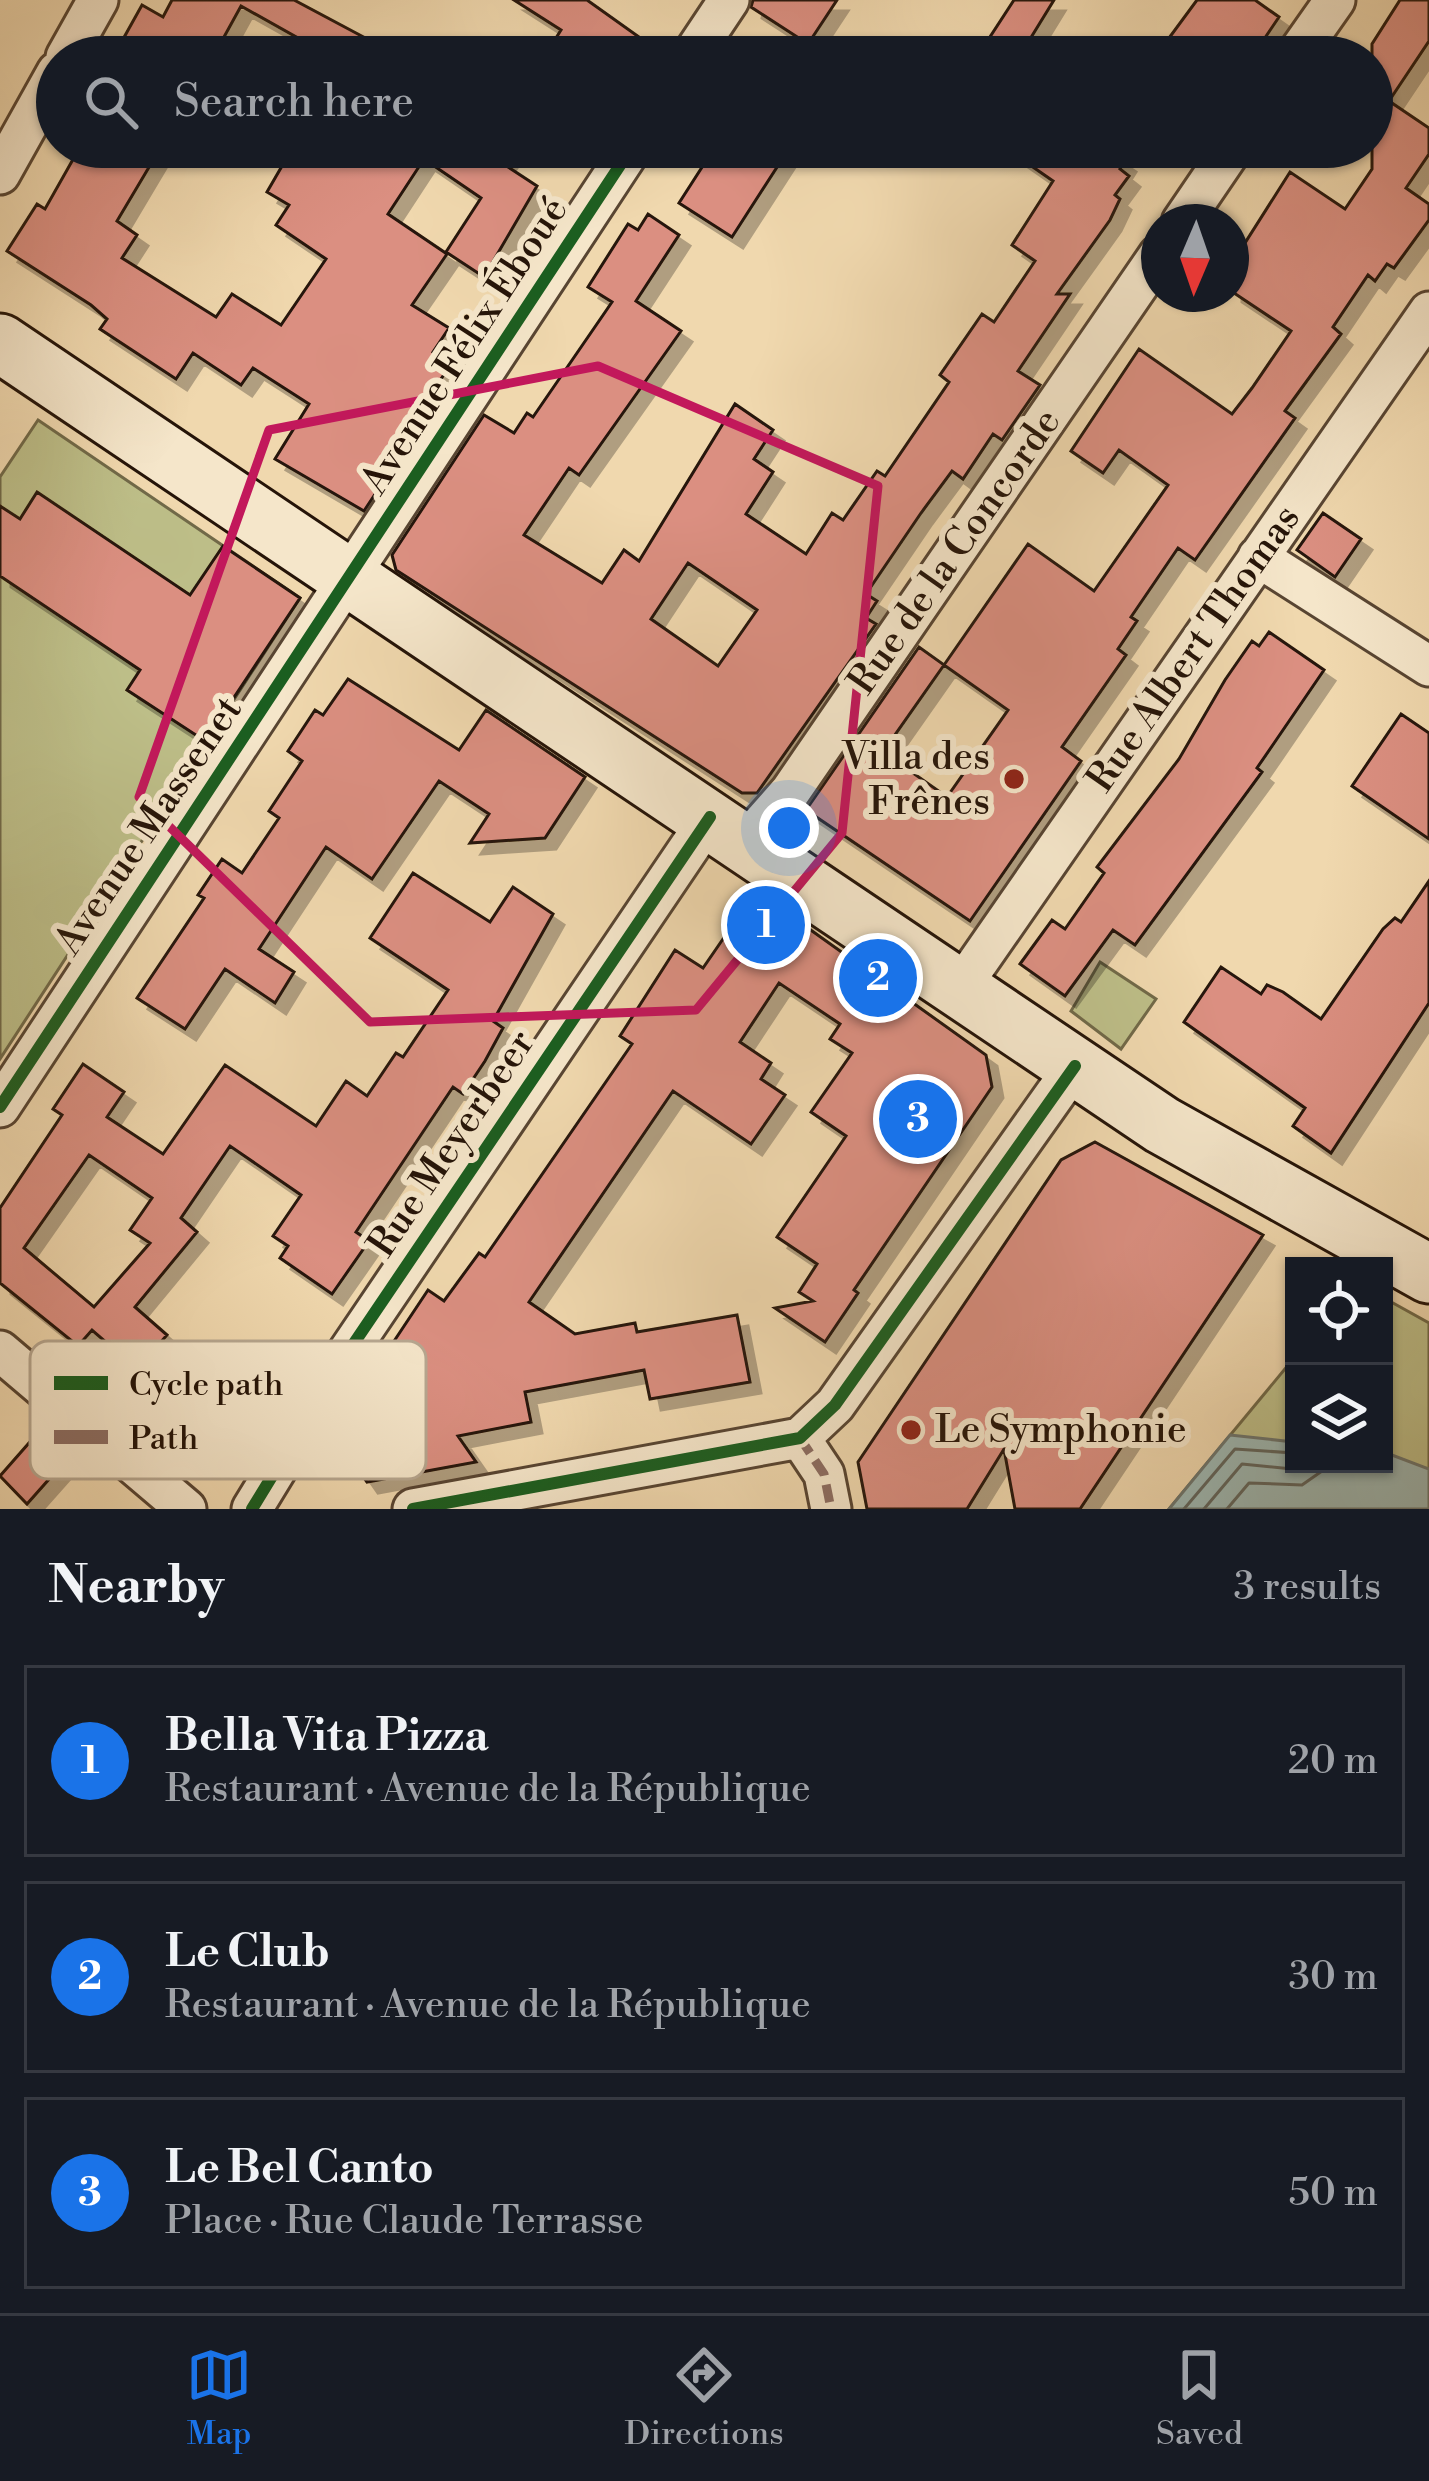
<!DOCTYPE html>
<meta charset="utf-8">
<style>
body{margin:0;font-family:"Libre Bodoni",serif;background:#20242c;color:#f1f3f6}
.controls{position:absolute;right:36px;bottom:36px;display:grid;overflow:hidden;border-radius:0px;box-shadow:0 3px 9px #0004}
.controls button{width:108px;height:108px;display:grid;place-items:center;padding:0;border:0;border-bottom:3px solid #363941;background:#171b24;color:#f1f3f6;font:60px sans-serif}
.compass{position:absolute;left:1141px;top:204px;width:108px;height:108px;border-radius:50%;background:#171b24;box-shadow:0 3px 9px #0004;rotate:182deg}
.you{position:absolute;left:789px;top:828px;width:42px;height:42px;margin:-30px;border:9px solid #fff;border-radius:50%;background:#1a73e8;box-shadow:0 0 0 18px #1a73e833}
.badge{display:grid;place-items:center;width:78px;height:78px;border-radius:50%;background:#1a73e8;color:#fff;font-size:39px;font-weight:700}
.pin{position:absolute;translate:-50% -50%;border:6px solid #fff;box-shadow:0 3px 12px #0006}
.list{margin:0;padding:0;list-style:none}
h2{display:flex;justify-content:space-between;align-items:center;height:156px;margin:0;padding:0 48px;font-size:51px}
h2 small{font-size:39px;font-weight:400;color:#9ea1a6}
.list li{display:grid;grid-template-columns:78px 1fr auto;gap:36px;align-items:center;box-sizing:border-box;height:192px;margin:0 24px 24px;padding:0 24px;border:3px solid #363941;border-radius:0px}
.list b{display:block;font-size:45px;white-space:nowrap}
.list p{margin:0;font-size:39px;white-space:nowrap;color:#9ea1a6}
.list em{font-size:39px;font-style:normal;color:#9ea1a6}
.icon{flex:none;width:66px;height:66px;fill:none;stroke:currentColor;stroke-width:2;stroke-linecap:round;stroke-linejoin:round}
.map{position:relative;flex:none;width:1429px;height:1509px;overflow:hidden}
.search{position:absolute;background:#171b24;box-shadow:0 3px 9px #0004;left:36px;right:36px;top:36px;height:132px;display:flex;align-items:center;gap:30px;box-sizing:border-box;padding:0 42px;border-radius:66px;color:#9ea1a6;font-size:45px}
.sheet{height:804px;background:#171b24}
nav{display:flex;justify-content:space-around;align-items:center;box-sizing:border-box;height:168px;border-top:3px solid #363941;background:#171b24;font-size:33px;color:#9ea1a6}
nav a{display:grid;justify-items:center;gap:6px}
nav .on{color:#1a73e8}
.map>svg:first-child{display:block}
</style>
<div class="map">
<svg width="1429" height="1509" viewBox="0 0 1429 1509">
<defs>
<filter id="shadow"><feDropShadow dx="11" dy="11" stdDeviation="0" flood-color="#0004"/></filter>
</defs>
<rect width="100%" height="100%" fill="#f0d8ae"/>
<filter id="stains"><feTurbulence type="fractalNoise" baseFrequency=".00167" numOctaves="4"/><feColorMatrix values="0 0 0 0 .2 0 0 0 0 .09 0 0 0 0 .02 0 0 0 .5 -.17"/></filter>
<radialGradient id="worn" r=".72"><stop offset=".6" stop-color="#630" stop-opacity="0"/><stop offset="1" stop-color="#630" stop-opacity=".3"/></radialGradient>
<!-- green -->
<path fill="#bdbe88" stroke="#716948" stroke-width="3" d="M38 420 300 598 0 1059V477Z
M1100 962 1156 999 1121 1049 1071 1011Z
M1384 1298 1429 1323V1509H1169L1294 1358V1464H1384Z"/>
<!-- water -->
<path fill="#9db8b3" stroke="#6d766f" stroke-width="3" d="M1230 1435 1294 1442V1464H1384V1452L1429 1469V1509H1169Z"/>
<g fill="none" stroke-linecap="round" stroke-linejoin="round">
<!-- shore -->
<path stroke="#61665e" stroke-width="3" d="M1184 1509 1235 1449 1294 1453
M1204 1509 1242 1464 1292 1469 1307 1464
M1227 1509 1249 1483 1302 1485 1332 1464"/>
</g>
<!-- building -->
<path fill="#db8f81" stroke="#251408" stroke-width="3" fill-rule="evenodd" filter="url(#shadow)" d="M172 0H294L401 57H332L241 6 213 57H150L122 41 142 5 163 17Z
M514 0H587L667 57H544L561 30Z
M753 0H837L808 44 751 7Z
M1014 0H1054L1019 57 988 40Z
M1197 0H1255L1279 17 1252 57H1155Z
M1400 0H1429V41L1389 101 1429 128V154L1406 188 1429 204V220L1394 268 1387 264 1375 281 1368 275 1333 327 1341 334 1285 411 1295 418 1195 560 1178 548 1131 617 1137 621 1118 649 1126 655 1062 747 1081 761 970 921 806 810 919 647 944 665 1028 544 1094 591 1168 485 1119 450 1103 473 1071 451 1139 349 1232 414 1252 388 1291 331 1231 291V265L1290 172 1345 209 1372 169V44ZM944 665 1008 710 947 797 883 752Z
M80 147H161L117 221 137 235 122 258 216 317 232 294 281 325 326 259 276 225 289 205 267 192 293 147H513L502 163 537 186 484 277 446 252 481 198 424 159 388 214 447 254 412 305 449 328 433 352 451 364 437 385 444 389 364 511 275 459 309 404 253 368 241 385 193 353 176 379 100 329 107 319 91 305 7 251 37 204 45 209Z
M715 147H790L732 237 679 203Z
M1004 147H1104L1125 161 1120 169 1129 176 1115 195 1120 199 1110 220 1057 294H1070L1018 371 1040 385 1002 440 993 434 963 479 952 471 921 513 866 594 877 601 866 618 876 624 757 793H742L396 570 392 555 484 415 514 433 527 413 533 417 612 302 588 287 628 224 638 230 648 214 679 235 636 301 681 331 579 475 569 468 524 535 602 583 624 550 639 561 735 404 773 430 754 459 773 472 746 514 806 554 832 513 843 520 877 471 885 476 949 382 940 375 982 314 994 322 1035 261 1012 245 1053 181ZM688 563 757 610 718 666 651 619Z
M37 492 190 595 223 546 300 598 205 741 127 690 140 670 0 576V506L20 519Z
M1323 513 1361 539 1335 577 1297 550Z
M1269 632 1324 670 1257 768 1262 772 1135 945 1113 930 1065 996 1020 964 1052 920 1065 929 1104 873 1097 867 1179 759 1225 680 1252 641 1259 646Z
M348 679 459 750 486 710 585 777 545 838 470 843 489 814 439 781 372 879 326 847 259 949 294 972 275 1003 225 969 185 1029 137 998 204 898 198 895 222 859 242 873 279 818 269 811 302 761 288 751 315 710 323 715Z
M1401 714 1429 733V839L1352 786Z
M413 873 490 922 513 887 553 914 493 1021 503 1028 485 1061 463 1094 453 1087 356 1232 369 1241 332 1294 280 1258 288 1246 273 1236 301 1195 230 1146 181 1218 197 1232 135 1307 167 1335 137 1369 92 1330 78 1346 0 1283V1208L62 1115 53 1109 83 1064 124 1092 107 1117 163 1154 225 1065 316 1126 346 1081 367 1096 396 1053 403 1057 448 990 370 938ZM89 1155 152 1198 130 1230 150 1243 94 1307 24 1248Z
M1429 881V1003L1331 1153 1293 1126 1305 1108 1184 1022 1221 967 1261 994 1267 985 1283 992 1321 1019 1383 929 1395 918 1401 922Z
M756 891 986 1055 992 1087 854 1290 858 1293 825 1342 775 1308 813 1301 799 1292 817 1264 777 1237 846 1136 811 1112 852 1053 830 1039 840 1024 779 983 740 1042 771 1063 761 1079 785 1095 751 1144 673 1091 529 1302 575 1334 635 1323 637 1332 737 1315 750 1382 650 1399 644 1370 525 1392 531 1422 458 1436 476 1462 367 1482 333 1433 428 1290 444 1301 479 1253 485 1257 632 1044 620 1036 675 950 703 968Z
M1095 1142 1263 1235 1080 1509H1015L1004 1449 967 1509H867L858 1462 1061 1160Z
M29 1443 58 1469 27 1504 0 1476Z"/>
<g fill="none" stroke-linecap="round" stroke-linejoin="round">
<defs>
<path id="street" d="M66 57 98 0
M691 57 729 0
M1295 57 1335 0
M0 174 57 72
M1182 222 1233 147
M1258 557 1429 666
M745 843 790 792 1159 255
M960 988 1429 312
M0 1107 632 147
M0 1351 186 1509
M800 1438 835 1405 1075 1066
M800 1438 824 1474 831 1509
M252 1509 346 1355 710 817
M413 1509 800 1438"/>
<path id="secondary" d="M0 343 1162 1125 1429 1274"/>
</defs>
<!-- street casing -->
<use href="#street" stroke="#584532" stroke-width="45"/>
<!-- secondary casing -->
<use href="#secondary" stroke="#251408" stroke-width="63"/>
<!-- street -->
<use href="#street" stroke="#f5e6ca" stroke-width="39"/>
<!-- secondary -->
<use href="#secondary" stroke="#f5e6ca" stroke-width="57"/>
<!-- quiet -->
<path stroke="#8d6e63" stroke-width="9" stroke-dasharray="18 9" stroke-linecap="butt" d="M800 1438 824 1474 831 1509"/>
<defs>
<path id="cycleway" d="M0 1107 632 147
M252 1509 346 1355 710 817
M413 1509 800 1438 835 1405 1075 1066"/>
</defs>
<!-- cycleway casing -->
<use href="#cycleway" stroke="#f5e6ca" stroke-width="20"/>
<!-- cycleway -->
<use href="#cycleway" stroke="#1b5e20" stroke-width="12"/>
</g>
<!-- marked area -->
<path fill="none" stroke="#c2185b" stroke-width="9" stroke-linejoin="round" d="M598 366 878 486 842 833 696 1010 370 1022 139 797 269 430Z"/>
<!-- markers -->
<g fill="#8f2418" stroke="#f5e6ca" stroke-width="4.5">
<circle cx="1014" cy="779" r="12"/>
<circle cx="911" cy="1430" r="12"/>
</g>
<g text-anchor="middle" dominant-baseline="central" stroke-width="12" stroke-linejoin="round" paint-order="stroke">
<!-- street labels -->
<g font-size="39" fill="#251408" stroke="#f5e6ca">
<text transform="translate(465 346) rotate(-57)">Avenue Félix Éboué</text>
<text transform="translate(955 552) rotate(-55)">Rue de la Concorde</text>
<text transform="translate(1194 649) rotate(-55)">Rue Albert Thomas</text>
<text transform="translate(149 826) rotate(-56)">Avenue Massenet</text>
<text transform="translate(452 1144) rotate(-56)">Rue Meyerbeer</text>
</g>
<!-- poi labels -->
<g font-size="39" fill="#251408" stroke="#f5e6ca" text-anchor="end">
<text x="990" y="757">Villa des<tspan x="990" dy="45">Frênes</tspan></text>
<text x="935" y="1430" text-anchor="start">Le Symphonie</text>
</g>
</g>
<!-- legend -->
<rect x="30" y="1341" width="396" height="138" rx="18" fill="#f5e6ca" stroke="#b7a790" stroke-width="3"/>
<rect x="54" y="1376" width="54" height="14" fill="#1b5e20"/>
<rect x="54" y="1430" width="54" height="14" fill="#8d6e63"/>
<g font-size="33" fill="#251408">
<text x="129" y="1395">Cycle path</text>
<text x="129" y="1449">Path</text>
</g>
<rect width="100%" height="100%" filter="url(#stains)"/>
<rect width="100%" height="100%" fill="url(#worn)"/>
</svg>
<div class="controls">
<button><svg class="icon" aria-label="locate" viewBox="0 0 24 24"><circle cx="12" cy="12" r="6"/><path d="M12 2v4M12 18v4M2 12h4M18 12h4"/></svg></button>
<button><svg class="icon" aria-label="layers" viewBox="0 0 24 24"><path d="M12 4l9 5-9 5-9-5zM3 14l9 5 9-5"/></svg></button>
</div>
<svg class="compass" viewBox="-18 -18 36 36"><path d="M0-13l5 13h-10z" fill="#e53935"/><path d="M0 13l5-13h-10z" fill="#9ea1a6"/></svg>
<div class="you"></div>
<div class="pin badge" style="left:766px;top:925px">1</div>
<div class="pin badge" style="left:878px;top:978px">2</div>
<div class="pin badge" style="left:918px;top:1119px">3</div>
<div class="search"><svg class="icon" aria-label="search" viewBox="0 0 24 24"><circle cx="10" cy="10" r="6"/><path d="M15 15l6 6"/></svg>Search here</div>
</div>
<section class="sheet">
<h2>Nearby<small>3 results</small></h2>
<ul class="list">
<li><span class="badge">1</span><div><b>Bella Vita Pizza</b><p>Restaurant · Avenue de la République</p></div><em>20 m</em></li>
<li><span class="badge">2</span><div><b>Le Club</b><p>Restaurant · Avenue de la République</p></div><em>30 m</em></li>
<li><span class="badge">3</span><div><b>Le Bel Canto</b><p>Place · Rue Claude Terrasse</p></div><em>50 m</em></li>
</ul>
</section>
<nav>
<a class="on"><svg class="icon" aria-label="map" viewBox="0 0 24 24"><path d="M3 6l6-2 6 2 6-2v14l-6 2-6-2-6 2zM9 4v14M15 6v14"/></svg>Map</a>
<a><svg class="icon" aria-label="directions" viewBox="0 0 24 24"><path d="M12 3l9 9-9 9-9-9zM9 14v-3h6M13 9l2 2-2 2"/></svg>Directions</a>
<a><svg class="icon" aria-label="saved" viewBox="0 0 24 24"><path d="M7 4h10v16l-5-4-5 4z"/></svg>Saved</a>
</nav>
